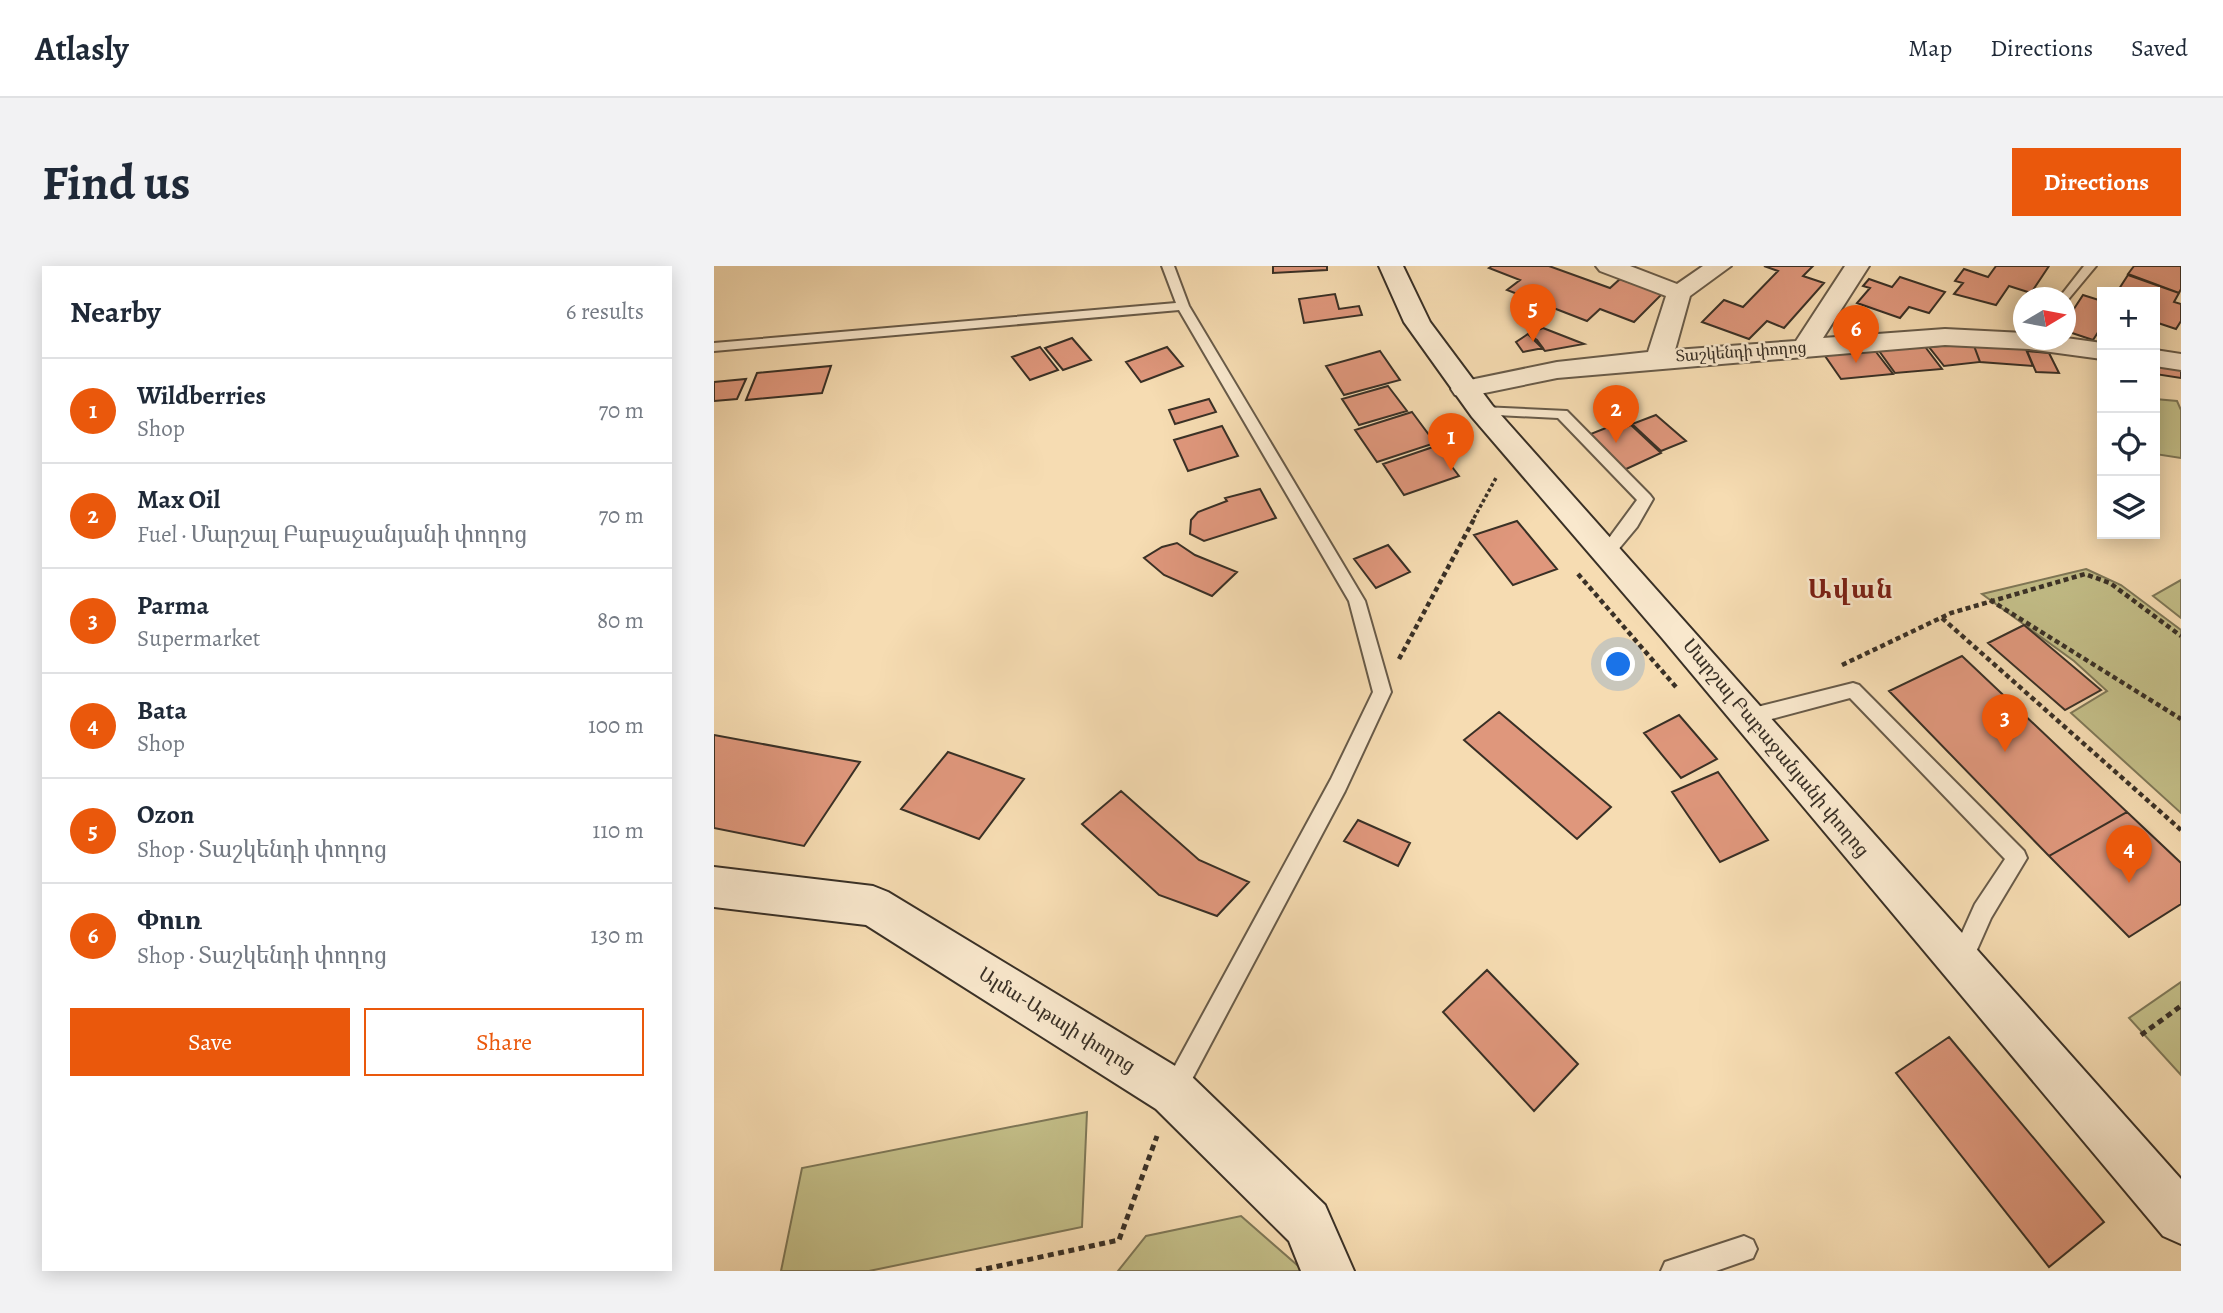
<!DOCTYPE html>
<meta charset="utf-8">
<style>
body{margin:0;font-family:Alegreya,"Noto Serif Armenian",serif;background:#f2f2f3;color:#1f2937}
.controls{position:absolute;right:21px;top:21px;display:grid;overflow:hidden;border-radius:0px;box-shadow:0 4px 18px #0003}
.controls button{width:63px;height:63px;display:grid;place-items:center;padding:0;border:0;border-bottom:2px solid #e0e1e3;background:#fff;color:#1f2937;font:35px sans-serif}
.compass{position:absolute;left:1299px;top:21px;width:63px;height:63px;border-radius:50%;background:#fff;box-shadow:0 4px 18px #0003;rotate:80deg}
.you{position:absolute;left:905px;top:399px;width:24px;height:24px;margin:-18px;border:5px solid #fff;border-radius:50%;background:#1a73e8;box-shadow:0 0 0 10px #1a73e833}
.badge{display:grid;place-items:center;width:46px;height:46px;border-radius:50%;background:#ea580c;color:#fff;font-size:23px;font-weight:700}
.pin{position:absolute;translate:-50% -58px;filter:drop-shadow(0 2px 4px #0008)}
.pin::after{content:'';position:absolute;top:37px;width:24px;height:21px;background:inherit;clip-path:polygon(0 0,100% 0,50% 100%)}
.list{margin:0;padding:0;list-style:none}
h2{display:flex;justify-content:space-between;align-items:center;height:91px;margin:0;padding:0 28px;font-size:30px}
h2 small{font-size:23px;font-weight:400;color:#747a83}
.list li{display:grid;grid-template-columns:46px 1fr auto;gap:21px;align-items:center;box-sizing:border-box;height:105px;padding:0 28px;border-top:2px solid #e0e1e3}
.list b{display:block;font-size:26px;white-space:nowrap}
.list p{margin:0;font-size:23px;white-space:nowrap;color:#747a83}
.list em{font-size:23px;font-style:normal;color:#747a83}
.actions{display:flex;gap:14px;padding:21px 28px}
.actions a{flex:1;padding:16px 0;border:2px solid #ea580c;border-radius:0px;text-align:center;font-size:24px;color:#ea580c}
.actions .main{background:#ea580c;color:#fff}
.icon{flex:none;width:38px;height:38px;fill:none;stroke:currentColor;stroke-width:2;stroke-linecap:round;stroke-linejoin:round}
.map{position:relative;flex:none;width:1467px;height:1005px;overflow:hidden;border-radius:0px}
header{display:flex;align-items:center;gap:42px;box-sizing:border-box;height:98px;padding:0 35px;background:#fff;border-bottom:2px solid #e0e1e3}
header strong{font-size:33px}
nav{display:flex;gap:38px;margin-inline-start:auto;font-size:24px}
.intro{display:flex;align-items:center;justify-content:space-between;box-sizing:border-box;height:168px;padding:0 42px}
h1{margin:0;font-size:49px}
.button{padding:18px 32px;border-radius:0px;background:#ea580c;color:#fff;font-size:24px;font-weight:700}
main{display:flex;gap:42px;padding:0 42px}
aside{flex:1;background:#fff;border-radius:0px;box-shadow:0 4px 18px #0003}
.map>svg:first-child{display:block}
</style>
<header>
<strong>Atlasly</strong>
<nav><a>Map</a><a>Directions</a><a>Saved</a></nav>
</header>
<div class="intro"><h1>Find us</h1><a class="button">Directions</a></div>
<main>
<aside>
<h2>Nearby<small>6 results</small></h2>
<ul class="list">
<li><span class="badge">1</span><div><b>Wildberries</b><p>Shop</p></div><em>70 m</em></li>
<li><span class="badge">2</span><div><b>Max Oil</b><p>Fuel · Մարշալ Բաբաջանյանի փողոց</p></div><em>70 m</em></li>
<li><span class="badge">3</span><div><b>Parma</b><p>Supermarket</p></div><em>80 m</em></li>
<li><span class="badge">4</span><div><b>Bata</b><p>Shop</p></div><em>100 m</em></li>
<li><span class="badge">5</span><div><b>Ozon</b><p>Shop · Տաշկենդի փողոց</p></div><em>110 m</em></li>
<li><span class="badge">6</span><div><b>Փուռ</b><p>Shop · Տաշկենդի փողոց</p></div><em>130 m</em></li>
</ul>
<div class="actions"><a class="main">Save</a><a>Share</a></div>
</aside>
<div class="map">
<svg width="1467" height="1005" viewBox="0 0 1467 1005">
<rect width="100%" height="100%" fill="#f6dcb2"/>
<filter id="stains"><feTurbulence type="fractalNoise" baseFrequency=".00286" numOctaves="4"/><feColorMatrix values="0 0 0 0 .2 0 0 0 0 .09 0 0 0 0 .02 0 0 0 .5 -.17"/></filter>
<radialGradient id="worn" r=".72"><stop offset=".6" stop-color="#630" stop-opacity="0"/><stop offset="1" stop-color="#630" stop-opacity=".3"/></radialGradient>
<!-- green -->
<path fill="#c3be88" stroke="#7e7757" stroke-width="2" d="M1441 133 1463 135 1467 144V192L1441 188Z
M1372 303 1407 319 1467 364V547L1357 447 1393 425 1360 395 1268 328Z
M1467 314V352L1439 330Z
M1467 716V809L1415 752Z
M373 846 368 961 155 1005H67L88 902Z
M527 950 590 1005H404L432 970Z"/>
<!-- building -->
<path fill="#df977c" stroke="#393026" stroke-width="2" d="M559 0H613V4L559 7Z
M778 0H835L896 22 906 13 948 28 920 56 886 43 873 55 793 24 806 14 775 2Z
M1050 0H1099L1089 10 1110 17 1070 62 1053 55 1035 73 988 56 1010 34 1029 41 1064 5Z
M1282 0H1335L1317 27 1295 20 1282 39 1240 28 1249 17 1241 15 1250 3 1274 11Z
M1420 0H1467V23L1465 27 1414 8Z
M1414 9 1465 27 1460 36 1467 38V55L1462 63 1441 56V26H1403Z
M1186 11 1231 26 1215 47 1195 41 1186 52 1143 37 1156 22 1149 20 1155 13 1178 21Z
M621 28 625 43 645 40 648 49 590 57 585 33Z
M1369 29 1388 35V60L1379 74 1352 65V55Z
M829 62 870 78 831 85 814 68Z
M814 68 823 74 829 82 809 86 802 76Z
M358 72 377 94 349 104 331 82Z
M1259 77 1266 96 1230 100 1215 81Z
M1259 77 1311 81 1319 100 1266 96Z
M1209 78 1228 103 1181 107 1163 82Z
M326 81 344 104 316 114 298 91Z
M453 81 469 100 427 116 412 96Z
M1159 82 1179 108 1127 113 1109 87Z
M666 85 686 114 630 129 612 100Z
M1313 85 1335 87 1345 107 1322 106Z
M1441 95 1467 100V112L1441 108Z
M117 100 108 127 32 134 43 107Z
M32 113 23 133 0 135V116Z
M674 120 693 145 645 159 628 133Z
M495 133 502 146 461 158 455 144Z
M698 146 721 177 663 196 641 164Z
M942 149 972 175 947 185 918 158Z
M902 158 907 163 917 159 947 187 910 204 874 169Z
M508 160 524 190 474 205 460 174Z
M722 180 745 210 690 229 669 198Z
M546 223 562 252 490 275 476 268 477 254 484 246 513 235 511 232Z
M803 255 843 303 799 319 760 269Z
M463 277 481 289 523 306 498 330 450 309 430 292 448 281Z
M674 279 696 306 662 322 640 293Z
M1310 359 1387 424 1351 444 1274 377Z
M1248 390 1413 546 1335 590 1175 425Z
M785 446 897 541 863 573 750 474Z
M965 449 1003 493 967 512 930 467Z
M0 469 146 496 90 580 0 562Z
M234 486 310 513 265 573 187 543Z
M1004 506 1054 574 1006 596 958 526Z
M407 525 485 594 535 616 503 650 445 629 368 558Z
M1413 546 1467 597V638L1415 671 1335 590Z
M644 554 696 577 684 600 630 575Z
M773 704 864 798 820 845 729 746Z
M1235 771 1390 956 1335 1001 1182 807Z"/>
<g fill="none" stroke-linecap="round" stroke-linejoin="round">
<defs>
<path id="lane" d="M448 0H460L475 40 651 335 677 426 631 525 467 834 459 838 451 834 447 826 451 818 617 513 659 426 635 335 465 44 0 85V77L462 37Z
M1370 0H1382L1352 36V32H1345Z
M768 141 853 145 936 229 939 233 923 261 898 291 892 293 884 287 923 234 844 152 763 148V142Z
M1139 417 1145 419 1310 585 1313 592 1277 652 1254 704 1246 707 1238 704 1235 696 1261 638 1291 593 1136 432 1035 459 1028 456 1026 451 1028 446 1035 443Z
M1030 970 1039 974 1043 983 1039 992 1002 1005H947L951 996Z"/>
<path id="street" d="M882 0H916L963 18 989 0H1017L976 30 961 84 1082 75 1131 0H1155L1109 72 1231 63 1310 67V74L1352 72 1388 77V93L1315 83 1231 79 843 112 751 131 741 129 737 123 741 117 751 115 843 96 934 86 952 30 886 5Z
M1441 84 1467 88V104L1441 100Z"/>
<path id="secondary" d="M665 0H689L716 56 778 139 1467 913V978L1449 970 948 372 758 151 690 56Z
M0 601 159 620 174 626 476 809 611 939 640 1005H587L575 975 442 843 152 659 0 641Z"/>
</defs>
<!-- lane casing -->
<use href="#lane" stroke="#685b49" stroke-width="4"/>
<!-- street casing -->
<use href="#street" stroke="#685b49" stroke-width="4"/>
<!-- secondary casing -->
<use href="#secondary" stroke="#393026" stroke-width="4"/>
<!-- path-far2 -->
<path stroke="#393026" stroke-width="3.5" stroke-dasharray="3.5 2.5" stroke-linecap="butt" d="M760 252 782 212"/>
<!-- path-far1 -->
<path stroke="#393026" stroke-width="4.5" stroke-dasharray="5 3.5" stroke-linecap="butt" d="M864 308 962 421
M1276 334 1467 453
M1228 352 1467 564
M685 393 761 251
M1128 399 1237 347 1371 308 1396 317 1467 370"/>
<!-- path -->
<path stroke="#393026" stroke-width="5" stroke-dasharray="6 4.5" stroke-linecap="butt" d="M1427 769 1467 740
M262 1005 405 974 443 870"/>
<!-- lane -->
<use href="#lane" fill="#f9e8cd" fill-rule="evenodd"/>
<!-- street -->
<use href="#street" fill="#f9e8cd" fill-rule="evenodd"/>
<!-- secondary -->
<use href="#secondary" fill="#f9e8cd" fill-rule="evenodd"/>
</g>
<g text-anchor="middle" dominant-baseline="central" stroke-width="5" stroke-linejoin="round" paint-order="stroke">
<!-- far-street labels -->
<g font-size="16" fill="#393026" stroke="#f9e8cd">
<text transform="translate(1027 86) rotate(-4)">Տաշկենդի փողոց</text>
</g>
<!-- street labels -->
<g font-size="19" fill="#393026" stroke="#f9e8cd">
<text transform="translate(1062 482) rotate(50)">Մարշալ Բաբաջանյանի փողոց</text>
<text transform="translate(343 754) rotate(32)">Ալմա-Աթայի փողոց</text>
</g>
<!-- district labels -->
<g font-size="26" font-weight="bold" letter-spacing="2" fill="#7a1f14" stroke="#f9e8cd">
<text x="1137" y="323">Ավան</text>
</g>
</g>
<rect width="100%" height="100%" filter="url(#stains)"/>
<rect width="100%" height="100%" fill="url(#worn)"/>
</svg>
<div class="controls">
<button>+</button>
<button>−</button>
<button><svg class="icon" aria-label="locate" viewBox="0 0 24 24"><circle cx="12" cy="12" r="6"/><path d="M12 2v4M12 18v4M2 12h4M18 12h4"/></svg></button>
<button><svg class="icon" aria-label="layers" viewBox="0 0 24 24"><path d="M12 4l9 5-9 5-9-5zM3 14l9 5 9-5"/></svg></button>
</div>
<svg class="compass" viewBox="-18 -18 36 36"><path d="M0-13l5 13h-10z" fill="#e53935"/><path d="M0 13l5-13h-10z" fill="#747a83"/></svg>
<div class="you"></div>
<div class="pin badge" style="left:737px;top:205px">1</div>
<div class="pin badge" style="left:902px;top:177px">2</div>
<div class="pin badge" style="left:1291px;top:486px">3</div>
<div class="pin badge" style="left:1415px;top:617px">4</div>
<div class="pin badge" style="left:819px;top:76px">5</div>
<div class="pin badge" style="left:1142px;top:97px">6</div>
</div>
</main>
